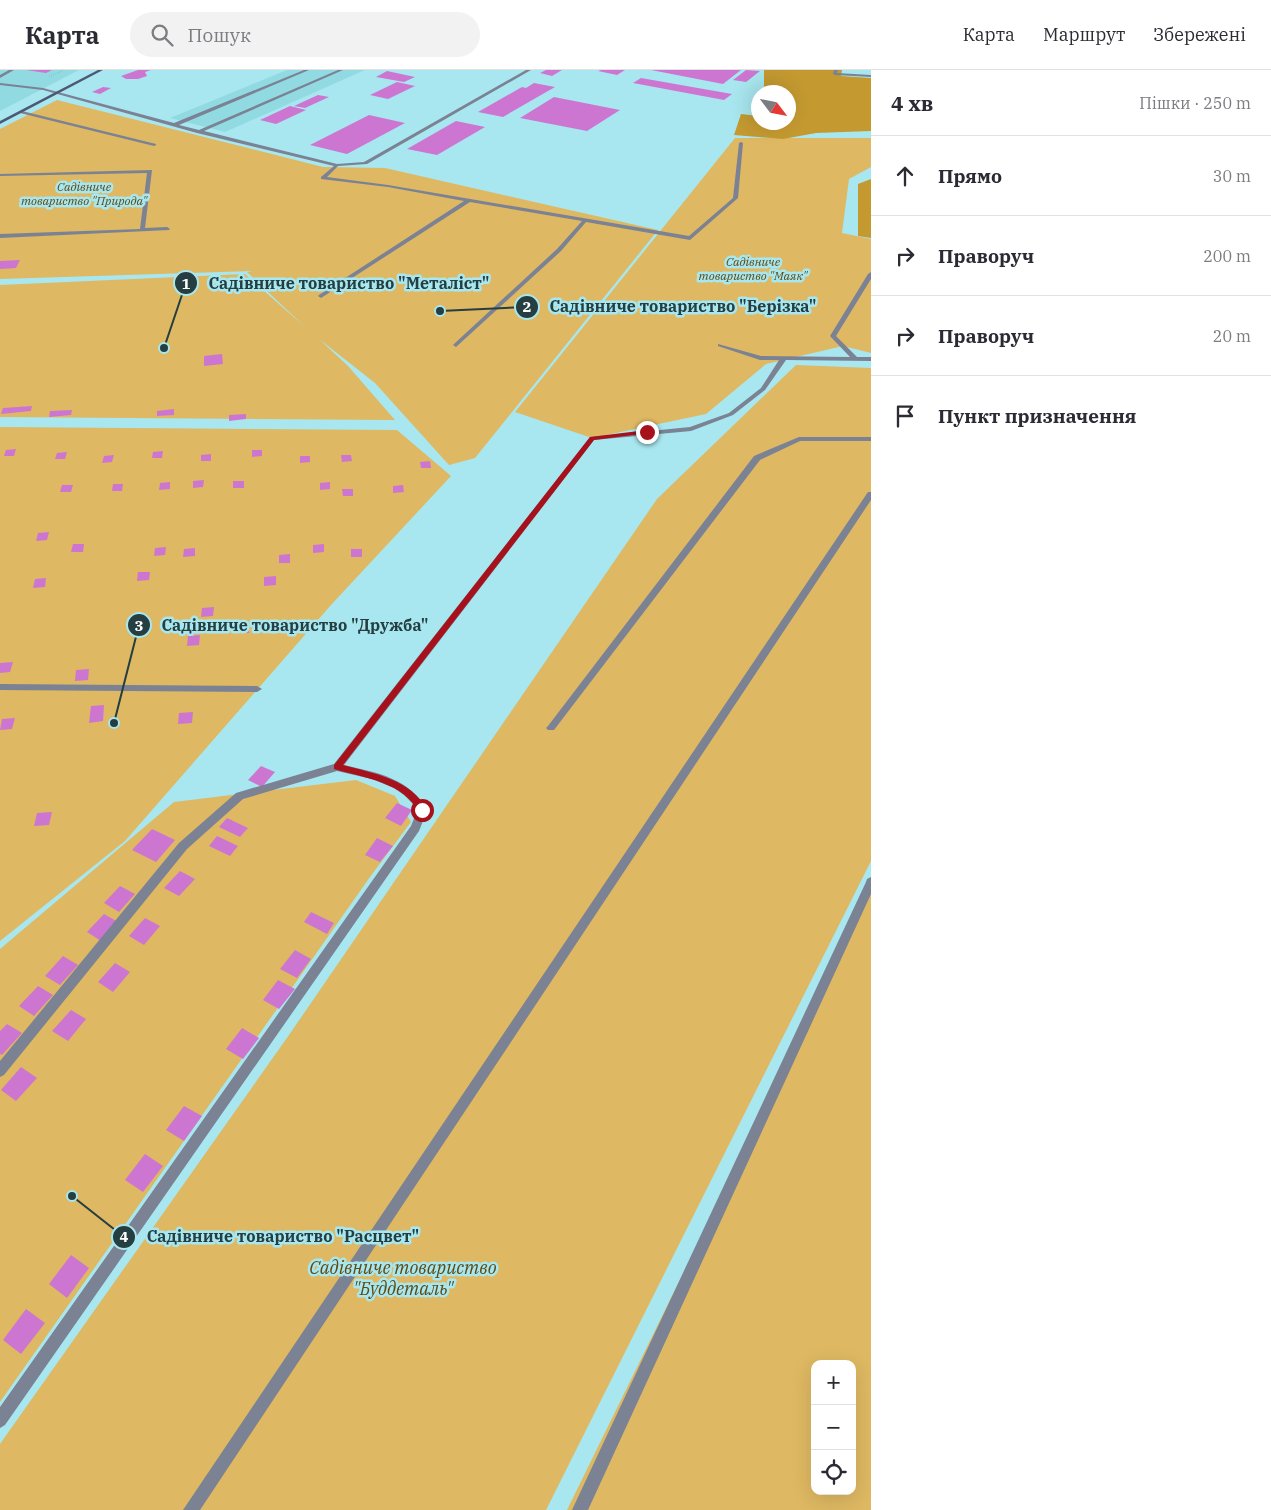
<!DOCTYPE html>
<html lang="uk">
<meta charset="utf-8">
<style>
body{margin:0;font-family:"IBM Plex Serif",serif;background:#f2f2f3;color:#2b2b33}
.controls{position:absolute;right:15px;bottom:15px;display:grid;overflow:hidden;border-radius:10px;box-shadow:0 5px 20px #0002}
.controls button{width:45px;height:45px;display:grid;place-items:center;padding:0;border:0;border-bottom:1px solid #e1e1e2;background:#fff;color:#2b2b33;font:25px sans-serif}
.compass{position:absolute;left:751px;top:15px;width:45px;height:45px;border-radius:50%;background:#fff;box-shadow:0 5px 20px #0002;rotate:122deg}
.stop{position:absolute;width:15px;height:15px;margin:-11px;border:4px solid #a7111c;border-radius:50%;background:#fff}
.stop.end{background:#a7111c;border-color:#fff;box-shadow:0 1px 5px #0008}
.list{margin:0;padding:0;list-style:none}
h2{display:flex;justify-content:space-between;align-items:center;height:65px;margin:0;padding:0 20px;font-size:21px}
h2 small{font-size:16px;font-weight:400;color:#7c7c81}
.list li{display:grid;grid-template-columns:32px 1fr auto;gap:15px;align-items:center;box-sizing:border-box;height:80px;padding:0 20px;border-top:1px solid #e1e1e2}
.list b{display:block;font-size:19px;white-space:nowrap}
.list em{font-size:16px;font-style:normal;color:#7c7c81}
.icon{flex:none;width:28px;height:28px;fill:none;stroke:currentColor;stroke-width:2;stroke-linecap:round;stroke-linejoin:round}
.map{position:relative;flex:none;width:871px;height:1440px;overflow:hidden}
header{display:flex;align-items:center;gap:30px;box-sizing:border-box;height:70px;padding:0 25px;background:#fff;border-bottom:1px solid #e1e1e2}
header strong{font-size:24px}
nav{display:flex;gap:28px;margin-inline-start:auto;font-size:18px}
.search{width:350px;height:45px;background:#f2f2f3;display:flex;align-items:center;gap:12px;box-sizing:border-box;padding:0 18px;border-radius:28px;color:#7c7c81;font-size:19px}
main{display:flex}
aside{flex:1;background:#fff}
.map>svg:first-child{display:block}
</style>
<header>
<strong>Карта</strong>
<div class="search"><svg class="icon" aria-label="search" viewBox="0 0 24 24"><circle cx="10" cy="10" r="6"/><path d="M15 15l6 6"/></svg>Пошук</div>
<nav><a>Карта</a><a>Маршрут</a><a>Збережені</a></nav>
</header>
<main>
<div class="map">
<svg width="871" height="1440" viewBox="0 0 871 1440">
<rect width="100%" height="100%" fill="#a8e7ef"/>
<!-- built -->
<path fill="#91dae2" d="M0 0H79L0 41Z
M287 0H365L225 62 170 48Z"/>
<!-- green -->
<path fill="#deb862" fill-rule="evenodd" d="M57 30 323 97 385 98 658 160 475 388 449 395 375 313 319 269 348 296 395 350 0 347V215L245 204 305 257 247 202 253 201 0 209V59Z
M735 68H871V97L849 109 842 163 871 169V283L843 276 766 294 706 344 592 368 515 342Z
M796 295 871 298V791L546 1440H0V1374L289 965 657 429Z
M0 357 397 360 451 406 331 535 125 771 0 871Z
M356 710 395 726 411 752 370 807 0 1332V879L174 732Z
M871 820V1440H567ZM815 1294H852V1421H815Z"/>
<!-- forest -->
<path fill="#c39930" d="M764 0H842L841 6 871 8V61L816 63 783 69 734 65 741 44 758 46V52H788V22L764 20Z
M871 109V168L858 166V114Z"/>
<!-- building -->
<path fill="#cd76d1" d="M26 0H52L46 3Z
M138 0H151L145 2 147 6 138 9H126L121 6Z
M546 0H562L552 6 540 3Z
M601 0H625L617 5 598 1Z
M651 0H741L723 14Z
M746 0 760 1 746 12 733 10Z
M387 1 415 7 404 12 376 7Z
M641 8 732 24 724 30 633 13Z
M397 12 415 16 388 29 370 25Z
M534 13 555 17 503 47 478 42 522 17 526 18Z
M103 17 111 18 100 24 92 22Z
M318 25 329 27 305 38 294 36Z
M554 27 620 40 587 61 520 48Z
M290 36 306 40 276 54 260 50Z
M369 45 405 53 347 84 310 75Z
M456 51 485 57 437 85 407 79Z
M20 190 16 198 0 199V191Z
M222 284 223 294 204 296V286Z
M32 336 31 341 1 344 3 338Z
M174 339V345L157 346V341Z
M72 340 71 345 49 347 50 341Z
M246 344V349L229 351V345Z
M16 379 14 386H4L6 380Z
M252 380H262V386L252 387Z
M163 381 162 388H152L153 382Z
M67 382 65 389H55L57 383Z
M211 384V391H201V385Z
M114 385 112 392 102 393 104 386Z
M341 385H351L352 391 342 392Z
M300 386H310V392L300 393Z
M430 391 431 398H421L420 392Z
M204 410 203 417 193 418V411Z
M233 411H244V418H233Z
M170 412V419L159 420 160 413Z
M330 412V419L320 420V413Z
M113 414H123L122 421H112Z
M62 415H73L71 422H60Z
M403 415 404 422 393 423V416Z
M342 419H353V426H343Z
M49 462 47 470 36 471 38 463Z
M73 474H84L83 482H71Z
M324 474V482L313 483V475Z
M166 477 165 485 154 486 155 478Z
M195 478V486L183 487 184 479Z
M351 479H362V487H351Z
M290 484V493H279V485Z
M138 502H150L149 510 137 511Z
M276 506V515L264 516V507Z
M46 508 45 517 33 518 35 509Z
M214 537 213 546 201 547 202 538Z
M249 553V563H237V554Z
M200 565 199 575 187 576 188 566Z
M13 592 10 602 0 603V593Z
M89 599 88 610 75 611 76 600Z
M104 635 103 651 89 653 91 636Z
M193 642 192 653 178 654 179 643Z
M15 648 12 659 0 660 2 649Z
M261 696 275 702 262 717 248 710Z
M397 733 412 740 401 756 385 748Z
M52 742 49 755 34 756 37 743Z
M227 748 248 758 240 767 219 757Z
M152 759 175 770 156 792 132 780Z
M217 766 238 776 230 786 209 776Z
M377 768 393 776 380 792 365 785Z
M180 801 195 809 179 826 164 818Z
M120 816 135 824 119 842 104 833Z
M311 842 334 853 327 864 304 852Z
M104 844 118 852 101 871 87 862Z
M145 848 160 856 144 875 129 866Z
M295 880 311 889 297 908 280 899Z
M63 886 78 895 60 915 45 906Z
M115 893 130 902 113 922 98 912Z
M278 910 295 919 279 939 263 930Z
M38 916 53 925 34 946 19 936Z
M71 940 86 949 68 971 52 961Z
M7 954 22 963 2 985 0 984V961Z
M242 958 259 968 243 989 226 979Z
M21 997 37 1008 16 1031 1 1020Z
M184 1036 202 1046 184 1071 166 1060Z
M145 1084 163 1096 143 1122 125 1110Z
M71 1185 89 1198 67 1228 49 1214Z
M26 1239 45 1253 21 1284 3 1270Z"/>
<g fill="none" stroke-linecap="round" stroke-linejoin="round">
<!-- path -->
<path stroke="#72a2a8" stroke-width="1" stroke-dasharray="0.5 2" stroke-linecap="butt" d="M49 7 64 0"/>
<!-- lane -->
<path fill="#7a8294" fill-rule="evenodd" d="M9 0H14L0 8V5Z
M304 0H309L179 55 199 60 338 0H343L204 61 337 94 364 92 526 0H531L367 94 338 96 327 107 388 115 689 166 733 128 739 73 741 72 743 73 738 128 690 170 586 152 561 181 456 277 453 275 454 274 557 179 582 151 470 132 321 228 318 226 319 225 464 131 388 117 321 109V107L334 96 197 63 43 20 0 15V13L43 18 174 53Z
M834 0H838L837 3 871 5V7L835 5 833 4Z
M871 202V209L836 266 857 287H871V291L786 290 765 320 733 345 691 361 594 370 344 695C378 703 410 708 427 741L419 761 5 1355 0 1358V1337L411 756 417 741 412 733 404 725 394 718 372 709 337 701 243 729 187 779 4 1005 0 1007V991L179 773 236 723 334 694 590 367 690 357 729 343 761 318 779 290H760L718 276V274L761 286 850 287 830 266 868 204Z
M799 367H871V371H800L760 390 554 660H548L546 658 548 656 754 386Z
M868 422H871V430L200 1440H183Z
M0 614 257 616 262 619 257 622 0 620Z
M871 807V824L588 1440H572L866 812 867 809Z"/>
<!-- street -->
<path fill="#7a8294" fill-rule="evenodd" d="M22 41 156 74V75L154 76 20 43Z
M152 100 145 158 167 157 170 159 169 160 0 168V164L140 159 147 103 0 106V104Z"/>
<!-- secondary -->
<path fill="#4d5972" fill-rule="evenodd" d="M98 0H103L0 54V51Z"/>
</g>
<!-- route -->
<path fill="#a7111c" d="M647 360 649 363 594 370 343 695C373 703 413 710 427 740L425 743H419C404 712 364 708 334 699V695L590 367Z"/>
<g text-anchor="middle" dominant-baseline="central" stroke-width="5" stroke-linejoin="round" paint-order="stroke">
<!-- far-park labels -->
<g font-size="12" font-style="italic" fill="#5f4912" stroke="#a8e7ef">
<text x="84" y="116">Садівниче<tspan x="84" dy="14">товариство "Природа"</tspan></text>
<text x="753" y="191">Садівниче<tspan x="753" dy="14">товариство "Маяк"</tspan></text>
</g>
<!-- near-park labels -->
<g font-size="18" font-style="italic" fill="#5f4912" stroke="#a8e7ef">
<text x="403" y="1197">Садівниче товариство<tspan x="403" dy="21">"Буддеталь"</tspan></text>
</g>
</g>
<!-- callouts -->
<path fill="none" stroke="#243e41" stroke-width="2" d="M164 278L186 213M440 241L527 237M114 653L139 555M72 1126L124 1167"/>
<g fill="#243e41" stroke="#a8e7ef" stroke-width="2">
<circle cx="164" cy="278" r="5"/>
<circle cx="440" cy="241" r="5"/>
<circle cx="114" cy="653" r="5"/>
<circle cx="72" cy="1126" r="5"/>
<circle cx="186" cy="213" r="12"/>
<circle cx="527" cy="237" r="12"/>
<circle cx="139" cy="555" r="12"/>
<circle cx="124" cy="1167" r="12"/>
</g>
<g font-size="15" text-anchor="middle" font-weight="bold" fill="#fff">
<text x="186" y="219">1</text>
<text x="527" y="242">2</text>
<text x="139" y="561">3</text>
<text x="124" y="1172">4</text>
</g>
<g font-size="16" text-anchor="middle" font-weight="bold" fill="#243e41" stroke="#a8e7ef" stroke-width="5" stroke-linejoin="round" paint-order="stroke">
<text x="349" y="219">Садівниче товариство "Металіст"</text>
<text x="683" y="242">Садівниче товариство "Берізка"</text>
<text x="295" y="561">Садівниче товариство "Дружба"</text>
<text x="283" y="1172">Садівниче товариство "Расцвет"</text>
</g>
</svg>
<div class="controls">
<button>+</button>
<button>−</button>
<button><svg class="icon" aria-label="locate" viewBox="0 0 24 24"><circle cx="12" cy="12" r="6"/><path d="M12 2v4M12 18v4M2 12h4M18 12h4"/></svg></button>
</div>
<svg class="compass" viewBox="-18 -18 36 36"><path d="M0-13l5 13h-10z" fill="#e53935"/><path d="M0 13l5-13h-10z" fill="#7c7c81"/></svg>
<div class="stop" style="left:422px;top:740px"></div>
<div class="stop end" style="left:647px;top:362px"></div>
</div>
<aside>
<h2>4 хв<small>Пішки · 250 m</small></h2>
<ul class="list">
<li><svg class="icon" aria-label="ahead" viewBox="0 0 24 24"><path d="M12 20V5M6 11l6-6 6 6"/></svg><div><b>Прямо</b></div><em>30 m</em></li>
<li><svg class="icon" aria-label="right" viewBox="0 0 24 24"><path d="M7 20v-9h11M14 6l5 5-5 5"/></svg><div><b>Праворуч</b></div><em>200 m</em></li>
<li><svg class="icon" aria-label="right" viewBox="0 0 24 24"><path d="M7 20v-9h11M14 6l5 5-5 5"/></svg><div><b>Праворуч</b></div><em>20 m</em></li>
<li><svg class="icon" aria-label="arrive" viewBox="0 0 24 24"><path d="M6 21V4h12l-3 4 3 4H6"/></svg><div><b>Пункт призначення</b></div></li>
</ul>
</aside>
</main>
